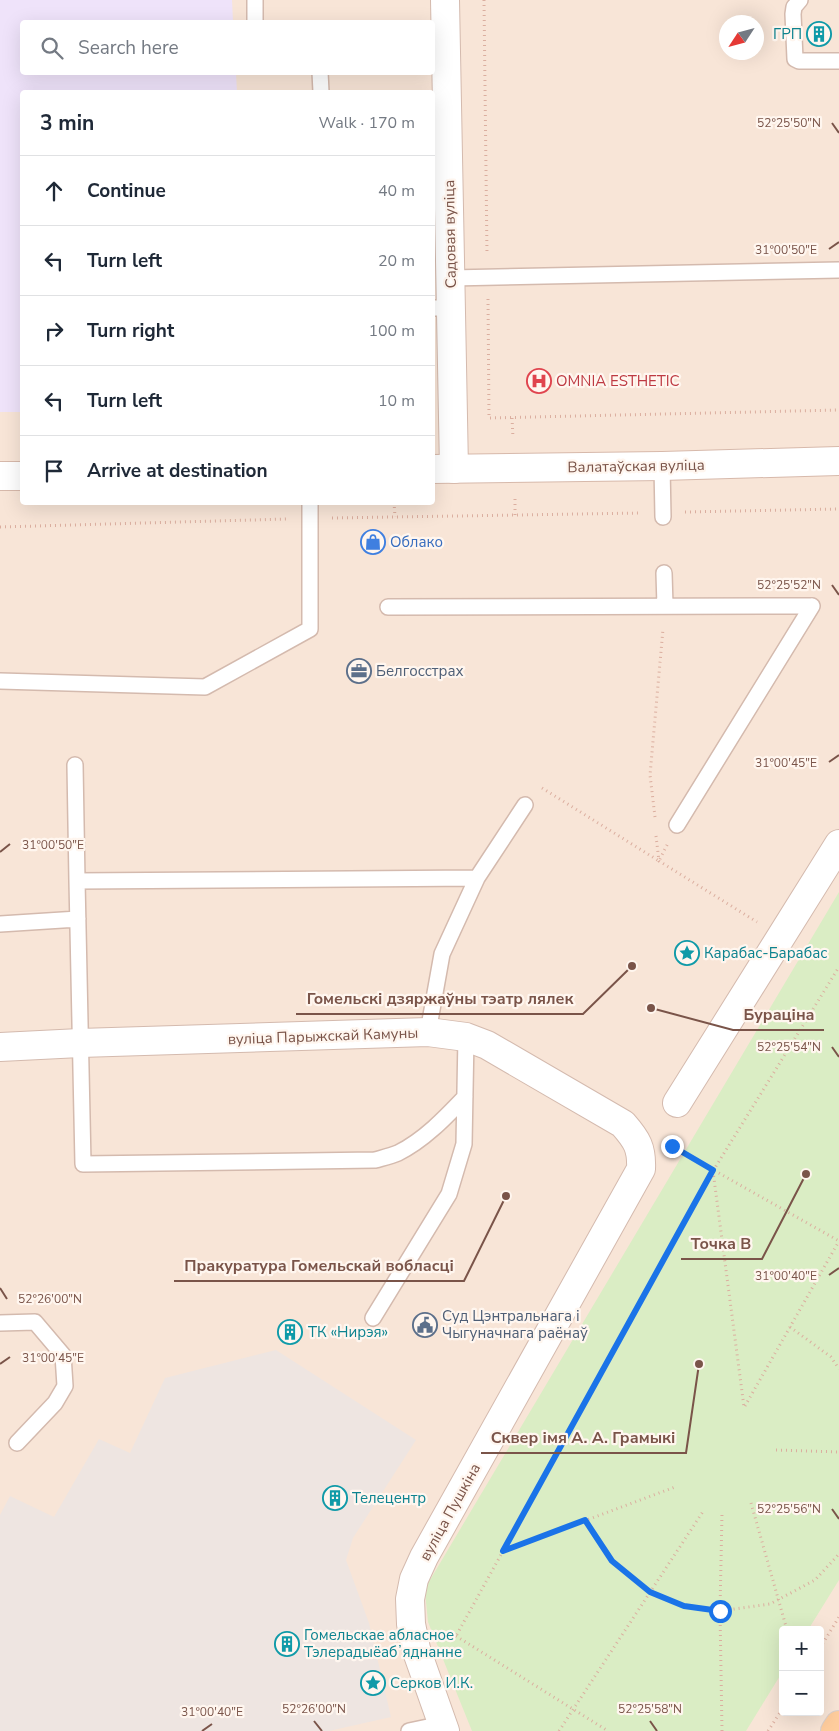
<!DOCTYPE html>
<meta charset="utf-8">
<style>
body{margin:0;font-family:"Nunito Sans",sans-serif;background:#f6f6f7;color:#1f2937}
.controls{position:absolute;right:15px;bottom:15px;display:grid;overflow:hidden;border-radius:5px;box-shadow:0 5px 20px #0002}
.controls button{width:45px;height:45px;display:grid;place-items:center;padding:0;border:0;border-bottom:1px solid #e0e1e3;background:#fff;color:#1f2937;font:25px sans-serif}
.compass{position:absolute;left:719px;top:15px;width:45px;height:45px;border-radius:50%;background:#fff;box-shadow:0 5px 20px #0002;rotate:234deg}
.stop{position:absolute;width:15px;height:15px;margin:-11px;border:4px solid #1a73e8;border-radius:50%;background:#fff}
.stop.end{background:#1a73e8;border-color:#fff;box-shadow:0 1px 5px #0008}
.list{margin:0;padding:0;list-style:none}
h2{display:flex;justify-content:space-between;align-items:center;height:65px;margin:0;padding:0 20px;font-size:21px}
h2 small{font-size:16px;font-weight:400;color:#747a83}
.list li{display:grid;grid-template-columns:32px 1fr auto;gap:15px;align-items:center;box-sizing:border-box;height:70px;padding:0 20px;border-top:1px solid #e0e1e3}
.list b{display:block;font-size:19px;white-space:nowrap}
.list em{font-size:16px;font-style:normal;color:#747a83}
.icon{flex:none;width:28px;height:28px;fill:none;stroke:currentColor;stroke-width:2;stroke-linecap:round;stroke-linejoin:round}
.map{position:relative;flex:none;width:839px;height:1731px;overflow:hidden}
.search{position:absolute;background:#fff;box-shadow:0 5px 20px #0002;left:20px;top:20px;width:415px;height:55px;display:flex;align-items:center;gap:12px;box-sizing:border-box;padding:0 18px;border-radius:5px;color:#747a83;font-size:19px}
.panel{position:absolute;background:#fff;box-shadow:0 5px 20px #0002;left:20px;top:90px;width:415px;height:415px;border-radius:5px}
.map>svg:first-child{display:block}
</style>
<div class="map">
<svg width="839" height="1731" viewBox="0 0 839 1731">
<rect width="100%" height="100%" fill="#fef2e7"/>
<!-- residential -->
<path fill="#f8e5d7" fill-rule="evenodd" d="M0 0H839V1731H0ZM22 22H432V72H22ZM726 22H756V52H726ZM22 92H432V502H22ZM783 1630H820V1712H783Z"/>
<!-- industrial -->
<path fill="#eee5e1" d="M276 1350 416 1440 353 1538 346 1560 369 1623 391 1717 329 1731H0V1515L10 1496 54 1517 99 1439 130 1453 165 1378Z"/>
<!-- education -->
<path fill="#efe3fa" d="M0 0H232L233 22H22V72L236 73 237 92H22V412H0Z"/>
<!-- green -->
<path fill="#daedc4" d="M839 892V1580L808 1630H783V1671L746 1731H472L428 1622 425 1592 427 1585Z"/>
<g fill="none" stroke-linecap="round" stroke-linejoin="round">
<defs>
<path id="lane" d="M255 0V22
M800 0 794 7 793 14 795 59 799 61H839
M320 72 321 92
M451 278 839 270
M432 308H451
M662 466 663 517
M664 573 665 606
M388 607 812 606
M0 681 205 687 310 629V502
M75 765 77 881
M677 825 812 606
M0 924 78 919
M428 1032 442 954 477 878 525 805
M465 1097C445 1118 424 1140 398 1153 391 1156 382 1158 375 1160L83 1164 77 881 477 878
M373 1318 449 1194 464 1144 466 1037
M0 1323 35 1322 63 1355 65 1386 55 1403 17 1443
M409 1731 442 1724"/>
<path id="street" d="M445 0 454 469
M0 1047 80 1043 428 1032 466 1037 487 1045 623 1124C637 1140 642 1148 641 1169L424 1557 414 1579 410 1599 411 1624 416 1649 445 1731
M677 1103 839 844"/>
<path id="secondary" d="M432 469 662 466 839 461
M0 476H22"/>
<path id="primary" d="M835 1731 839 1725"/>
</defs>
<!-- lane casing -->
<use href="#lane" stroke="#d4baae" stroke-width="18"/>
<!-- street casing -->
<use href="#street" stroke="#d4baae" stroke-width="30"/>
<!-- secondary casing -->
<use href="#secondary" stroke="#d7b9ab" stroke-width="30"/>
<!-- primary casing -->
<use href="#primary" stroke="#dacfcc" stroke-width="30"/>
<!-- path -->
<path stroke="#dbae9f" stroke-width="3" stroke-dasharray="1 4" stroke-linecap="butt" d="M484 0 487 255
M488 299 489 418 839 410
M512 418 513 438
M394 502 395 517
M685 512 839 509
M515 515V496
M332 518 641 513
M0 527 288 519
M542 788 659 861 668 843
M655 817 650 775 663 629
M656 836 659 861 757 922
M671 1146 839 1241
M713 1171 744 1407
M790 1327 831 1357 839 1369
M745 1406 839 1241
M776 1450 839 1452
M751 1503 787 1630
M585 1520 612 1561 650 1592 684 1606 720 1611 770 1604 815 1580 839 1554
M504 1551 675 1487
M456 1636 608 1731
M443 1639 456 1636 713 1171 839 967
M820 1648 839 1617
M559 1731 704 1510
M722 1731 720 1611 722 1513
M768 1731 783 1708"/>
<!-- lane -->
<use href="#lane" stroke="#fff" stroke-width="15"/>
<!-- street -->
<use href="#street" stroke="#fff" stroke-width="28"/>
<!-- secondary -->
<use href="#secondary" stroke="#fff" stroke-width="28"/>
<!-- primary -->
<use href="#primary" stroke="#ffcd9d" stroke-width="28"/>
</g>
<g fill="none" stroke-linecap="round" stroke-linejoin="round">
<!-- route -->
<path stroke="#1a73e8" stroke-width="6" d="M672 1146 713 1170 503 1551 585 1520 612 1561 650 1592 684 1606 720 1611"/>
</g>
<!-- ticks -->
<path fill="none" stroke="#7a5449" stroke-width="2" d="M832 123 839 133M829 249 839 242M832 585 839 595M829 762 839 755M0 852 10 844M832 1047 839 1057M829 1275 839 1268M0 1288 7 1299M0 1364 10 1357M832 1509 839 1519M314 1721 322 1731M650 1721 657 1731M202 1731 212 1724"/>
<!-- icons -->
<defs>
<symbol id="building-ring" viewBox="-11 -11 22 22"><circle r="9.5" fill="#fff6ef" stroke="#0f9aa8" stroke-width="1.5"/><path d="M-4-6H4V6H1V3H-1V6H-4ZM-2.5-4.3h1.7v1.8h-1.7ZM.8-4.3h1.7v1.8H.8ZM-2.5-1h1.7V.8h-1.7ZM.8-1h1.7V.8H.8Z" fill="#0f9aa8"/></symbol>
<symbol id="hospital-ring" viewBox="-11 -11 22 22"><circle r="9.5" fill="#fff6ef" stroke="#e0444e" stroke-width="1.5"/><path d="M-5-5h3v3.5h4V-5h3V5h-3V1.5h-4V5h-3Z" fill="#e0444e"/></symbol>
<symbol id="shop-ring" viewBox="-11 -11 22 22"><circle r="9.5" fill="#fff6ef" stroke="#3f7fe0" stroke-width="1.5"/><path d="M-5-2.5h2.3a2.7 3.5 0 0 1 5.4 0H5L5.5 6h-11ZM-1.5-2.5h3a1.5 2.3 0 0 0-3 0Z" fill="#3f7fe0"/></symbol>
<symbol id="office-ring" viewBox="-11 -11 22 22"><circle r="9.5" fill="#fff6ef" stroke="#5c6f8a" stroke-width="1.5"/><path d="M-6-3h4V-5.5h4V-3h4V5H-6ZM-1-4.5V-3h2v-1.5ZM-6 0V1H6V0Z" fill="#5c6f8a"/></symbol>
<symbol id="sight-ring" viewBox="-11 -11 22 22"><circle r="9.5" fill="#fff6ef" stroke="#0f9aa8" stroke-width="1.5"/><path d="M0-6L1.8-2.2L6-1.7L2.9 1.2L3.7 5.4L0 3.3L-3.7 5.4L-2.9 1.2L-6-1.7L-1.8-2.2Z" fill="#0f9aa8"/></symbol>
<symbol id="civic-ring" viewBox="-11 -11 22 22"><circle r="9.5" fill="#fff6ef" stroke="#5c6f8a" stroke-width="1.5"/><path d="M-.6-6.5H3V-4.5H.6V-3L4-1V1h2V6H-6V1h2V-1L-.6-3ZM-1.2 2.5V6h2.4V2.5Z" fill="#5c6f8a"/></symbol>
</defs>
<g fill-rule="evenodd">
<use href="#building-ring" x="805" y="20" width="28" height="28"/>
<use href="#hospital-ring" x="525" y="367" width="28" height="28"/>
<use href="#shop-ring" x="359" y="528" width="28" height="28"/>
<use href="#office-ring" x="345" y="657" width="28" height="28"/>
<use href="#sight-ring" x="673" y="939" width="28" height="28"/>
<use href="#civic-ring" x="411" y="1311" width="28" height="28"/>
<use href="#building-ring" x="276" y="1318" width="28" height="28"/>
<use href="#building-ring" x="321" y="1484" width="28" height="28"/>
<use href="#building-ring" x="273" y="1630" width="28" height="28"/>
<use href="#sight-ring" x="359" y="1669" width="28" height="28"/>
</g>
<g text-anchor="middle" dominant-baseline="central" stroke-width="4.5" stroke-linejoin="round" paint-order="stroke">
<!-- culture labels -->
<g font-size="15" fill="#0d838f" stroke="#fff6ef" text-anchor="start">
<text x="802" y="34" text-anchor="end">ГРП</text>
<text x="704" y="953">Карабас-Барабас</text>
<text x="308" y="1332">ТК «Нирэя»</text>
<text x="352" y="1498">Телецентр</text>
<text x="304" y="1635">Гомельскае абласное<tspan x="304" dy="17">Тэлерадыёабʼяднанне</tspan></text>
<text x="390" y="1683">Серков И.К.</text>
</g>
<!-- street labels -->
<g font-size="15" fill="#7a5449" stroke="#fff6ef">
<text transform="translate(450 234) rotate(-91)">Садовая вуліца</text>
<text transform="translate(636 466) rotate(-1)">Валатаўская вуліца</text>
<text transform="translate(323 1036) rotate(-2)">вуліца Парыжскай Камуны</text>
<text transform="translate(450 1512) rotate(-61)">вуліца Пушкіна</text>
</g>
<!-- health labels -->
<g font-size="15" fill="#be3a42" stroke="#fff6ef" text-anchor="start">
<text x="556" y="381">OMNIA ESTHETIC</text>
</g>
<!-- shop labels -->
<g font-size="15" fill="#366cbe" stroke="#fff6ef" text-anchor="start">
<text x="390" y="542">Облако</text>
</g>
<!-- service labels -->
<g font-size="15" fill="#4e5e75" stroke="#fff6ef" text-anchor="start">
<text x="376" y="671">Белгосстрах</text>
<text x="442" y="1316">Суд Цэнтральнага і<tspan x="442" dy="17">Чыгуначнага раёнаў</tspan></text>
</g>
</g>
<g font-size="12" text-anchor="middle" fill="#7a5449" stroke="#fff6ef" stroke-width="4.5" stroke-linejoin="round" paint-order="stroke">
<text x="789" y="127">52°25'50"N</text>
<text x="786" y="254">31°00'50"E</text>
<text x="789" y="589">52°25'52"N</text>
<text x="786" y="767">31°00'45"E</text>
<text x="53" y="849">31°00'50"E</text>
<text x="789" y="1051">52°25'54"N</text>
<text x="786" y="1280">31°00'40"E</text>
<text x="50" y="1303">52°26'00"N</text>
<text x="53" y="1362">31°00'45"E</text>
<text x="789" y="1513">52°25'56"N</text>
<text x="314" y="1713">52°26'00"N</text>
<text x="650" y="1713">52°25'58"N</text>
<text x="212" y="1716">31°00'40"E</text>
</g>
<!-- callouts -->
<path fill="none" stroke="#7a5449" stroke-width="2" d="M632 966L583 1014H296M651 1008L733 1030H824M806 1174L762 1259H681M506 1196L464 1281H174M699 1364L686 1453H481"/>
<g fill="#7a5449" stroke="#fff6ef" stroke-width="2">
<circle cx="632" cy="966" r="5"/>
<circle cx="651" cy="1008" r="5"/>
<circle cx="806" cy="1174" r="5"/>
<circle cx="506" cy="1196" r="5"/>
<circle cx="699" cy="1364" r="5"/>
</g>
<g font-size="16" text-anchor="middle" font-weight="bold" fill="#7a5449" stroke="#fff6ef" stroke-width="4.5" stroke-linejoin="round" paint-order="stroke">
<text x="440" y="1004">Гомельскі дзяржаўны тэатр лялек</text>
<text x="779" y="1020">Бураціна</text>
<text x="721" y="1249">Точка В</text>
<text x="319" y="1271">Пракуратура Гомельскай вобласці</text>
<text x="583" y="1443">Сквер імя А. А. Грамыкі</text>
</g>
</svg>
<div class="controls">
<button>+</button>
<button>−</button>
</div>
<svg class="compass" viewBox="-18 -18 36 36"><path d="M0-13l5 13h-10z" fill="#e53935"/><path d="M0 13l5-13h-10z" fill="#747a83"/></svg>
<div class="stop" style="left:720px;top:1611px"></div>
<div class="stop end" style="left:672px;top:1146px"></div>
<div class="search"><svg class="icon" aria-label="search" viewBox="0 0 24 24"><circle cx="10" cy="10" r="6"/><path d="M15 15l6 6"/></svg>Search here</div>
<section class="panel">
<h2>3 min<small>Walk · 170 m</small></h2>
<ul class="list">
<li><svg class="icon" aria-label="ahead" viewBox="0 0 24 24"><path d="M12 20V5M6 11l6-6 6 6"/></svg><div><b>Continue</b></div><em>40 m</em></li>
<li><svg class="icon" aria-label="left" viewBox="0 0 24 24"><path d="M17 20v-9H6M10 6l-5 5 5 5"/></svg><div><b>Turn left</b></div><em>20 m</em></li>
<li><svg class="icon" aria-label="right" viewBox="0 0 24 24"><path d="M7 20v-9h11M14 6l5 5-5 5"/></svg><div><b>Turn right</b></div><em>100 m</em></li>
<li><svg class="icon" aria-label="left" viewBox="0 0 24 24"><path d="M17 20v-9H6M10 6l-5 5 5 5"/></svg><div><b>Turn left</b></div><em>10 m</em></li>
<li><svg class="icon" aria-label="arrive" viewBox="0 0 24 24"><path d="M6 21V4h12l-3 4 3 4H6"/></svg><div><b>Arrive at destination</b></div></li>
</ul>
</section>
</div>
